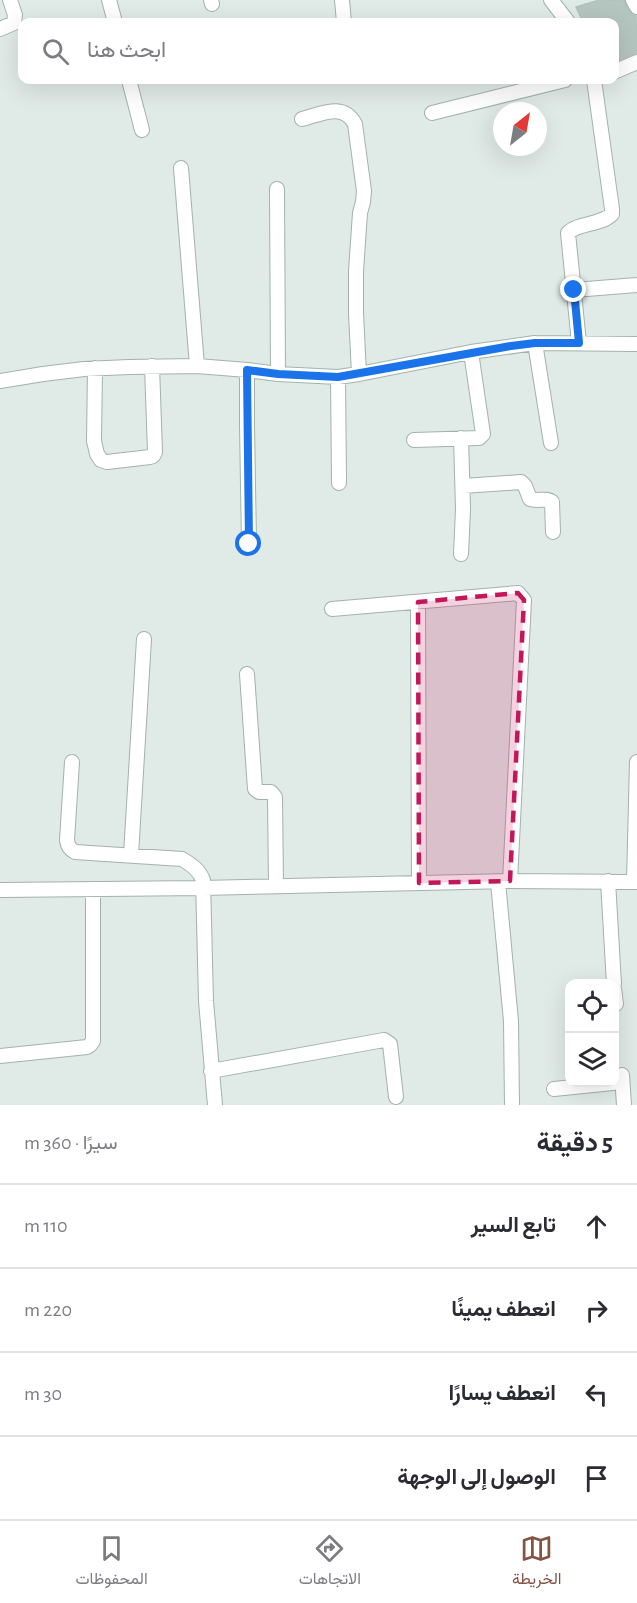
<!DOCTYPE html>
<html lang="ar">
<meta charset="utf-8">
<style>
body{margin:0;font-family:"Alegreya Sans",Vazirmatn,sans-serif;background:#f7f7f7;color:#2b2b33;direction:rtl}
.controls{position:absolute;right:18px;bottom:18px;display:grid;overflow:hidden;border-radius:12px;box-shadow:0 6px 24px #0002}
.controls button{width:54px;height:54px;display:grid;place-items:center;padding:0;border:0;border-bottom:2px solid #e1e1e2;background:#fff;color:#2b2b33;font:30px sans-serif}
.compass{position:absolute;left:493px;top:102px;width:54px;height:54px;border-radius:50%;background:#fff;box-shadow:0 6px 24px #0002;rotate:31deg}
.stop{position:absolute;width:18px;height:18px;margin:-14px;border:4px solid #1a73e8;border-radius:50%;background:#fff}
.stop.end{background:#1a73e8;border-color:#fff;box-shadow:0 2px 6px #0008}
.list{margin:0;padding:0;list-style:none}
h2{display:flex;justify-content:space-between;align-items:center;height:78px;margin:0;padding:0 24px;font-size:26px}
h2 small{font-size:20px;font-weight:400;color:#7c7c81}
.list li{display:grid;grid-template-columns:39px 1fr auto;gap:18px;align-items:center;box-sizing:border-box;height:84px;padding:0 24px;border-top:2px solid #e1e1e2}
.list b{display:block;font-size:22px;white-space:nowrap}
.list em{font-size:20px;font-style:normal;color:#7c7c81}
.icon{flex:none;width:33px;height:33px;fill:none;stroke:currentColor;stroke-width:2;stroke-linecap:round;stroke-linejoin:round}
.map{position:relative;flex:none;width:637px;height:1105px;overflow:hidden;direction:ltr}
.search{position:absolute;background:#fff;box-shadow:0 6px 24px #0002;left:18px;right:18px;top:18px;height:66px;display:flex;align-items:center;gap:15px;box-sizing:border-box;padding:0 21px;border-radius:12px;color:#7c7c81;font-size:22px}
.sheet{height:414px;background:#fff}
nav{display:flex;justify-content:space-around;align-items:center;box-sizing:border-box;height:84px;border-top:2px solid #e1e1e2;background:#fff;font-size:16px;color:#7c7c81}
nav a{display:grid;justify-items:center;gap:3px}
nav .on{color:#835444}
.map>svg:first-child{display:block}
</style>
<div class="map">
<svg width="637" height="1105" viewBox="0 0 637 1105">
<rect width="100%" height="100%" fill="#e0eae6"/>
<!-- building -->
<path fill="#b5c5bf" stroke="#b2c4bd" stroke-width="1.5" d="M599 0H624L630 12 636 16 637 53 615 62V22H583L576 7Z"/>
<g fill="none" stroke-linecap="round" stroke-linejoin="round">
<defs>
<path id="minor" d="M109 0 115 22
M211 0 212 4
M342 0 344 22
M551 0 568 22
M633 0 637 7
M0 29 14 23 15 15 10 0
M614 72 637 62
M129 80 142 130
M432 113 565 80
M302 119C322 114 343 102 355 124L364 191 363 202 360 213 356 271V313L359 374
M181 168 197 366
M277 189 278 374
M574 290 637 285
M535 343 551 443
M579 343 568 233C579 222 600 226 612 214V209L594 80
M95 368 94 441 97 454 101 460 107 462 150 457 153 456 155 452 152 366
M247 370V425L249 544
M338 377 339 483
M0 381 43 374 84 369 129 367 197 366 247 370 278 374 338 377 359 374 471 352 535 343 637 344
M461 438 463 509 461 554
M414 440 479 438 483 434 471 352
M463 486 521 482 525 486 530 499C538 502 546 497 552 502L553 532
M418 602 419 883
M332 609 518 593 524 600 510 881
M247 674 255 789 259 792H271L275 797 276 886
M72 762 67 840C68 847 70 849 75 852L182 859C192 865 199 870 203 880L206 1001 215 1105
M131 855 144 639
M608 881 614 984
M498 882 511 1021 512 1105
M634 882 637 762
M0 890 202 888 510 881 637 882
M614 989 616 1004
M0 1056 87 1047 90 1045 93 1041V889
M211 1071 384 1040 390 1044 396 1097
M622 1075 624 1105
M554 1089 622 1082"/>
</defs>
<!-- minor casing -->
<use href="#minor" stroke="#a3b2ad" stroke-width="16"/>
<!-- minor -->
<use href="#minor" stroke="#fff" stroke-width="14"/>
</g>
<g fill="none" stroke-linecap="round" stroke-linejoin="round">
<!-- route -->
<path stroke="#1a73e8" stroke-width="8" d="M249 544 247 370 278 374 338 377 511 346 535 343H579L574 290"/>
</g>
<!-- marked area -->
<path fill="#c2185b" fill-opacity="0.2" stroke="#c2185b" stroke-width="4.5" stroke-dasharray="12 8" stroke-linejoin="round" d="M518 593 524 600 510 881 419 883 418 602Z"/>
</svg>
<div class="controls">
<button><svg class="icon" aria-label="locate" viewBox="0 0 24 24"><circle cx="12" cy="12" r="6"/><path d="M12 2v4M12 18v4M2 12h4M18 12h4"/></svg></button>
<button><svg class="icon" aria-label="layers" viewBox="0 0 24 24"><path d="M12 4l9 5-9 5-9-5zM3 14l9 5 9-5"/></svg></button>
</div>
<svg class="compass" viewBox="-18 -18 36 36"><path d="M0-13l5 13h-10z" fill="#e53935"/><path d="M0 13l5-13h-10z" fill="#7c7c81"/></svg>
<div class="stop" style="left:249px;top:544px"></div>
<div class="stop end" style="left:574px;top:290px"></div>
<div class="search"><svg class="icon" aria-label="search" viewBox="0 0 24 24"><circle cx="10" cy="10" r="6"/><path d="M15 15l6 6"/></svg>ابحث هنا</div>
</div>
<section class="sheet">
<h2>5 دقيقة<small>سيرًا · 360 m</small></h2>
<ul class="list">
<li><svg class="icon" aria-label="ahead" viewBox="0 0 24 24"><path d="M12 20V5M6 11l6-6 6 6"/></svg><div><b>تابع السير</b></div><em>110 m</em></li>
<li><svg class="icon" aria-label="right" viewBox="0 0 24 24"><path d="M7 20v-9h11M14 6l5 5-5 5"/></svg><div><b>انعطف يمينًا</b></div><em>220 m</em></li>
<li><svg class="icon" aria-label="left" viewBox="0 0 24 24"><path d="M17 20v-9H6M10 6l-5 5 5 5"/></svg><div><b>انعطف يسارًا</b></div><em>30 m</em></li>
<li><svg class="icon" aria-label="arrive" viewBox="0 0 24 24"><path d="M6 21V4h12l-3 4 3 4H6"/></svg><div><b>الوصول إلى الوجهة</b></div></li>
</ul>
</section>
<nav>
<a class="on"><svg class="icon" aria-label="map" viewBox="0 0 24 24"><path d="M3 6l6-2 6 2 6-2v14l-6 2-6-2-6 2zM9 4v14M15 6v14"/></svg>الخريطة</a>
<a><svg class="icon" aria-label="directions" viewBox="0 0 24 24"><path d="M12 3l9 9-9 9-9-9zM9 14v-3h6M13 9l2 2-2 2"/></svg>الاتجاهات</a>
<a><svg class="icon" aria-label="saved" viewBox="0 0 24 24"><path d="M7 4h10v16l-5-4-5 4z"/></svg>المحفوظات</a>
</nav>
